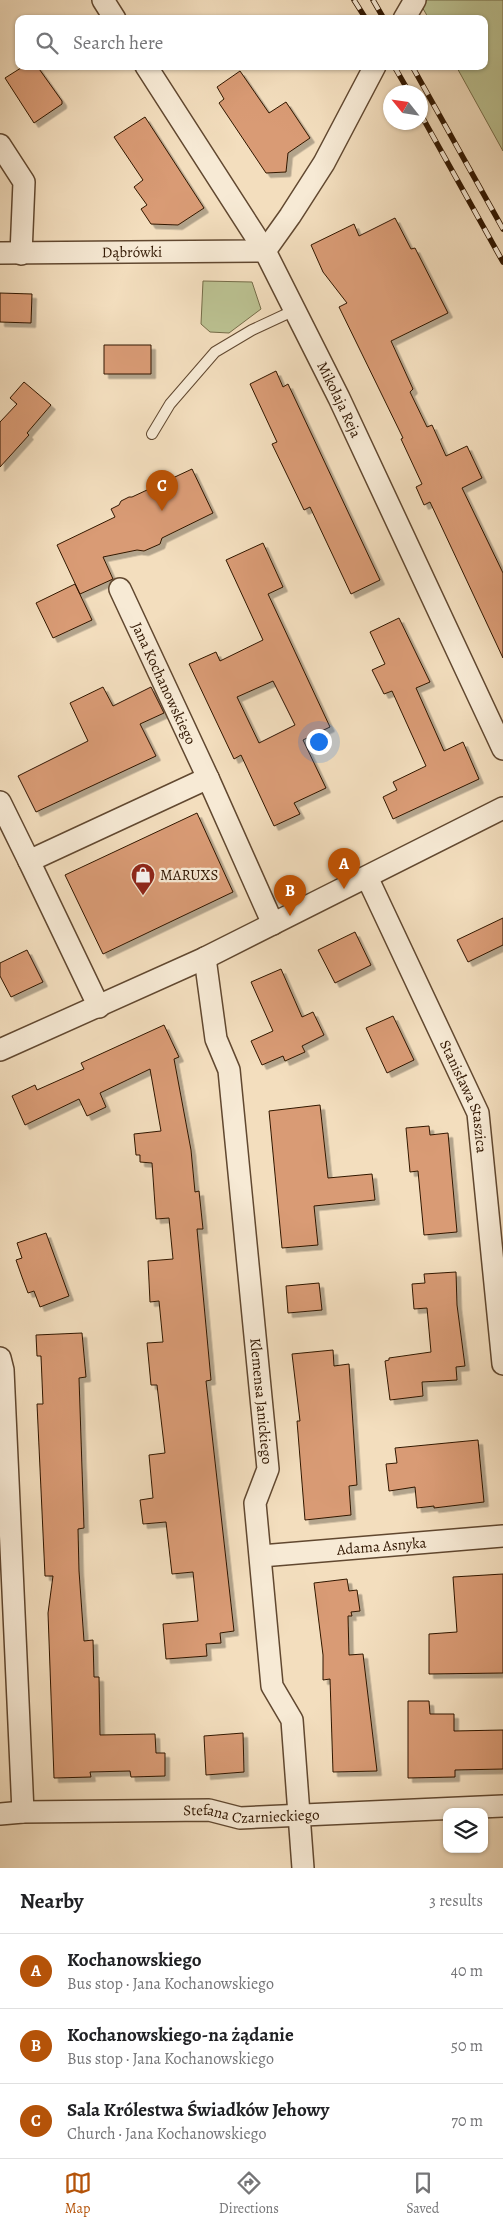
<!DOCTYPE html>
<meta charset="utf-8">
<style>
body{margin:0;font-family:Alegreya,serif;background:#f6f6f6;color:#202124}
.controls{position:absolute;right:15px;bottom:15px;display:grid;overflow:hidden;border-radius:10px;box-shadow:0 1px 4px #0004}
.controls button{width:45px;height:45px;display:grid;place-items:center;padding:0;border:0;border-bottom:1px solid #e0e0e0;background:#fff;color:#202124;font:25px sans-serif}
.compass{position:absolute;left:383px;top:85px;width:45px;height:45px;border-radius:50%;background:#fff;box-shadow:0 1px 4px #0004;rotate:300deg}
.you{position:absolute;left:318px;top:741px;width:18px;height:18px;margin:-12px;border:4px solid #fff;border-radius:50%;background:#1a73e8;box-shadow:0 0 0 8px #1a73e833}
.badge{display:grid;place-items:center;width:32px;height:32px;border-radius:50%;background:#b45309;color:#fff;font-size:16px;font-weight:700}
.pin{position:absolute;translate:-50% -41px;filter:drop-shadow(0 1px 2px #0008)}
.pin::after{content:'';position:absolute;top:26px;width:18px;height:15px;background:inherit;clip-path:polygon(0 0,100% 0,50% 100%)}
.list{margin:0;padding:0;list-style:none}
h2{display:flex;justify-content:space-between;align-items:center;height:65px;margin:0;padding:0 20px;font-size:21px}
h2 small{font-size:16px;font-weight:400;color:#757577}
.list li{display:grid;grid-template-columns:32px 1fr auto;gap:15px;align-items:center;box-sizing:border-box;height:75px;padding:0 20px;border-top:1px solid #e0e0e0}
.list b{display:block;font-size:19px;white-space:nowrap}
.list p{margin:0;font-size:16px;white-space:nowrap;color:#757577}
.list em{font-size:16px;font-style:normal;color:#757577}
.icon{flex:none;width:28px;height:28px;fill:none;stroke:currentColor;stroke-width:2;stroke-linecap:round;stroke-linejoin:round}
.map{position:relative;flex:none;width:503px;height:1868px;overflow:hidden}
.search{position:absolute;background:#fff;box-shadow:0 1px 4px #0004;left:15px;right:15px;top:15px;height:55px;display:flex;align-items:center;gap:12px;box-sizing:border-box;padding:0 18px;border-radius:10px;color:#757577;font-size:19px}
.sheet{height:290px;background:#fff}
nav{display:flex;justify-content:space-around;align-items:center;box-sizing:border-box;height:70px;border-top:1px solid #e0e0e0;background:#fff;font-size:14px;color:#757577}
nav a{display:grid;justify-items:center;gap:2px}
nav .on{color:#b45309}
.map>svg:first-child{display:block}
</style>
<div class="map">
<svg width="503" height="1868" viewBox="0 0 503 1868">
<defs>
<filter id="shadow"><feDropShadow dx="4.5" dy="4.5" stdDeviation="0" flood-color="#0004"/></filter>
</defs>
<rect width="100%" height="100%" fill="#f3debe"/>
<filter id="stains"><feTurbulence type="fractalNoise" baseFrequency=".004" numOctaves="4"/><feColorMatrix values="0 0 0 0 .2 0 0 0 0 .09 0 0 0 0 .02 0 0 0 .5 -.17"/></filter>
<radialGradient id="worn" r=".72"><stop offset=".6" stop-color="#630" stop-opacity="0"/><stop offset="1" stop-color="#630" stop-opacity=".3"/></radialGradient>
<!-- green -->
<path fill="#bbc191" stroke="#766c48" d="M418 0H503V151L456 66H484V19H429Z
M203 281 252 282 261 309 229 333 210 332 201 324Z"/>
<!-- building -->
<path fill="#d99b74" stroke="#301600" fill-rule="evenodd" filter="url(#shadow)" d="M24 66H37L62 101V104L34 123 5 78Z
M240 71 269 113 286 102 310 138 288 153 286 172 266 173 219 103 224 99 217 87Z
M145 117 204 208 178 225 151 224 141 209 147 205 134 187 143 180 114 137Z
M395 218 411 249 415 248 448 313 391 341 413 389 410 392 427 427 432 425 446 456 467 446 482 478 462 488 503 573V658L430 502 424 505 416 487 422 484 401 439 403 438 339 307 347 303 323 272 311 245 354 224 359 236Z
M0 293 32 294 31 323 0 322Z
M104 345H151V374H104Z
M276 371 283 387 288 384 380 580 351 594 310 507 304 510 272 444 277 442 250 384Z
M24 382 51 405 27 433 29 435 0 467V422L17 404 10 398Z
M192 469 213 513 162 538 160 544 144 551 137 550 103 557 113 579 80 594 57 545 115 517 111 509 119 505 121 501 129 497H132Z
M263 543 283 587 268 594 330 727 303 740 326 788 294 803 300 814 274 826 241 755 234 759 189 664 216 652 220 661 263 640 226 560ZM273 681 295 725 259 743 237 697Z
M75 584 92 620 53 638 36 603Z
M399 618 430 682 416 688 444 751 463 742 479 779 393 819 383 797 397 790 393 782 426 766 392 691 384 694 372 670 385 664 370 632Z
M103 687 113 706 151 687 164 713 140 724 156 756 36 812 18 776 88 741 70 703Z
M197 813 233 892 103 954 65 875Z
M503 918V945L468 962 457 940Z
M355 932 371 965 335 983 318 950Z
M27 950 43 982 11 997 0 976V963Z
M281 969 302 1017 313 1012 324 1035 302 1046 305 1052 285 1061 283 1056 262 1065 251 1041 273 1031 251 982Z
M393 1016 414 1060 387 1073 366 1028Z
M164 1025 179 1057 174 1059 191 1150 195 1192 199 1191 203 1229H197L211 1380 206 1381 234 1631 220 1633 221 1643 206 1644 207 1656 166 1659 163 1624 198 1621 193 1572 172 1574 166 1522 143 1524 140 1500 153 1498 149 1455 165 1453 157 1385H151L147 1343 163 1342 159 1301 150 1302 148 1261 173 1259 169 1218 156 1219 152 1163 140 1162V1155H136L134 1134 161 1131 150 1069 100 1093 106 1107 87 1116 79 1099 25 1125 12 1096 35 1085 37 1090 84 1069 81 1063Z
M320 1105 328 1178 372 1174 375 1200 314 1206 318 1245 282 1248 269 1111Z
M429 1126 430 1135 448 1133 457 1232 424 1235 418 1171 410 1172 406 1128Z
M46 1233 69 1296 40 1307 34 1291 28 1293 22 1277 16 1260 22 1258 17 1243Z
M456 1272 457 1305 465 1366 456 1367 457 1380 422 1382 423 1396 390 1400 385 1361 389 1360V1358L431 1352 427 1308 414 1309 412 1284 425 1283 424 1274Z
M319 1283 322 1310 288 1313 286 1286Z
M82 1333 86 1377 79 1378 84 1528 78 1529 79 1571 84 1641 93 1640 94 1677H99L100 1735 155 1734 156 1753H165V1776L131 1777 130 1771 90 1772 91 1777 54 1778 48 1613 53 1576H45L37 1404H43L41 1356H37L36 1335Z
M333 1350 334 1366 349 1364 357 1485 349 1486 351 1515 305 1520 297 1421H300L292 1354Z
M478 1440 484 1502 434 1508V1506L417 1508 415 1487 389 1491 386 1464 397 1463 395 1448Z
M503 1574V1673L429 1674V1634L457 1632 453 1577Z
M347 1579 349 1591 357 1590 360 1611 351 1612 352 1616H348L349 1655 363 1654 377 1771 333 1772 330 1679 323 1680V1655L314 1583Z
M408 1701H429L430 1714H454V1731L503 1730V1769L455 1770V1777L408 1778Z
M243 1733 244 1772 206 1775 204 1736Z"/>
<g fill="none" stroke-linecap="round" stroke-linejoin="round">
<defs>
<path id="service" d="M152 434 170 404 215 352 252 330 295 310"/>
<g id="minor">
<path d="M103 0 115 19"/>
<path d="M404 19 415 0"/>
<path id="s1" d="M146 66 265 251 339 398 503 749"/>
<path d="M0 145 24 182 21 254"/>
<path id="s2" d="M0 253 265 251 290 216 324 163 375 66"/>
<path id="s3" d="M120 589 208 778"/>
<path d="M0 802 29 861"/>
<path id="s4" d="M367 877 478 1113 503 1364"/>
<path id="s5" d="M205 958 216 1039 229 1070 268 1469 255 1503 272 1686 292 1720 303 1868"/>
<path d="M99 1007 29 861 208 778 273 924"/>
<path d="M0 1050 205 958 503 808"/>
<path d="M0 1358 3 1370 23 1812"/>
<path id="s6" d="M261 1556 503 1536"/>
<path id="s7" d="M0 1814 23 1812 209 1810 240 1818 503 1806"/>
</g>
</defs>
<!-- service casing -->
<use href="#service" stroke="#614830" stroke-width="12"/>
<!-- minor casing -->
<use href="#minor" stroke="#614830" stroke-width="24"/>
<!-- service -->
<use href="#service" stroke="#f7ead5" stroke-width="10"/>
<!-- minor -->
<use href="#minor" stroke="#f7ead5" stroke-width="21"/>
<defs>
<path id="rail" d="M354 0 366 19
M373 0 384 19
M394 66 409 92
M412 66 503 229
M420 113 503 262"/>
</defs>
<!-- rail casing -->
<use href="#rail" stroke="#301600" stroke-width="5.5"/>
<!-- rail -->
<use href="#rail" stroke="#f7ead5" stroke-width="4" stroke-dasharray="11" stroke-linecap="butt"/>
</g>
<!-- icons -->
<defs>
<symbol id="shop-pin" viewBox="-11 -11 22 30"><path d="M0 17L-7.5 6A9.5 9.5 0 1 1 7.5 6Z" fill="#8f2418" stroke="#f7ead5"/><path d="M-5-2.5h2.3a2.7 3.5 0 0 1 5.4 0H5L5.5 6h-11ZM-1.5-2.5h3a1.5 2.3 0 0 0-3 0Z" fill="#fff"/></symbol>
</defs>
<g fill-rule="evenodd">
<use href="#shop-pin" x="129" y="861" width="28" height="38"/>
</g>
<g text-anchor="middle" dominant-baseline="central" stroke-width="4.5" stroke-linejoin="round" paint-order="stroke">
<!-- street labels -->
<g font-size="15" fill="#301600" stroke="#f7ead5">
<text stroke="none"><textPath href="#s2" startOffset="132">Dąbrówki</textPath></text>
<text stroke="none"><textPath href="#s1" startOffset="386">Mikołaja Reja</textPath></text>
<text stroke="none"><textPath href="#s3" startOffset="104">Jana Kochanowskiego</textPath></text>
<text stroke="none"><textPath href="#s4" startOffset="241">Stanisława Staszica</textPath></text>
<text stroke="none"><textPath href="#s5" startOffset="448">Klemensa Janickiego</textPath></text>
<text stroke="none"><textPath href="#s6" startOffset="121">Adama Asnyka</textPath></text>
<text stroke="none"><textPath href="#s7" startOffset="252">Stefana Czarnieckiego</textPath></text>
</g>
<!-- poi labels -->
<g font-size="15" fill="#301600" stroke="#f7ead5" text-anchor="start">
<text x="160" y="875">MARUXS</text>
</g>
</g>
<rect width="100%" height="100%" filter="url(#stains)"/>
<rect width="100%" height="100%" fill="url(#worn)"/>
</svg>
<div class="controls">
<button><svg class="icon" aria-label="layers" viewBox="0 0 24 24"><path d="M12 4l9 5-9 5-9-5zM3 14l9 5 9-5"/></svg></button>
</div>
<svg class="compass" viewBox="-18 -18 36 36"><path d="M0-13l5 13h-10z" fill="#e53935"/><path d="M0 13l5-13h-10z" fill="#757577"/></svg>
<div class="you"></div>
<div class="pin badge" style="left:344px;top:889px">A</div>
<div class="pin badge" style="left:290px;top:916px">B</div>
<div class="pin badge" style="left:162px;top:511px">C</div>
<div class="search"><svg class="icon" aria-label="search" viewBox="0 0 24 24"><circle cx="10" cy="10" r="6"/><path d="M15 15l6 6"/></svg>Search here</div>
</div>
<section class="sheet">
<h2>Nearby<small>3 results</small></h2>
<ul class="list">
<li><span class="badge">A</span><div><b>Kochanowskiego</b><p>Bus stop · Jana Kochanowskiego</p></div><em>40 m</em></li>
<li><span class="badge">B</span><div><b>Kochanowskiego-na żądanie</b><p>Bus stop · Jana Kochanowskiego</p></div><em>50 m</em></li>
<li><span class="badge">C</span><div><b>Sala Królestwa Świadków Jehowy</b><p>Church · Jana Kochanowskiego</p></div><em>70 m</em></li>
</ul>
</section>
<nav>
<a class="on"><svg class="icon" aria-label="map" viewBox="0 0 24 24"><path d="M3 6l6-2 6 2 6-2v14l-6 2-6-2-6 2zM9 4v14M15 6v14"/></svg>Map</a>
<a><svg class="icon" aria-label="directions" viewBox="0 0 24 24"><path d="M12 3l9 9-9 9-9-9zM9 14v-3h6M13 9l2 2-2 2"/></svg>Directions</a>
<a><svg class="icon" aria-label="saved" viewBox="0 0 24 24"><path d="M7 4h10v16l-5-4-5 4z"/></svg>Saved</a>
</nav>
